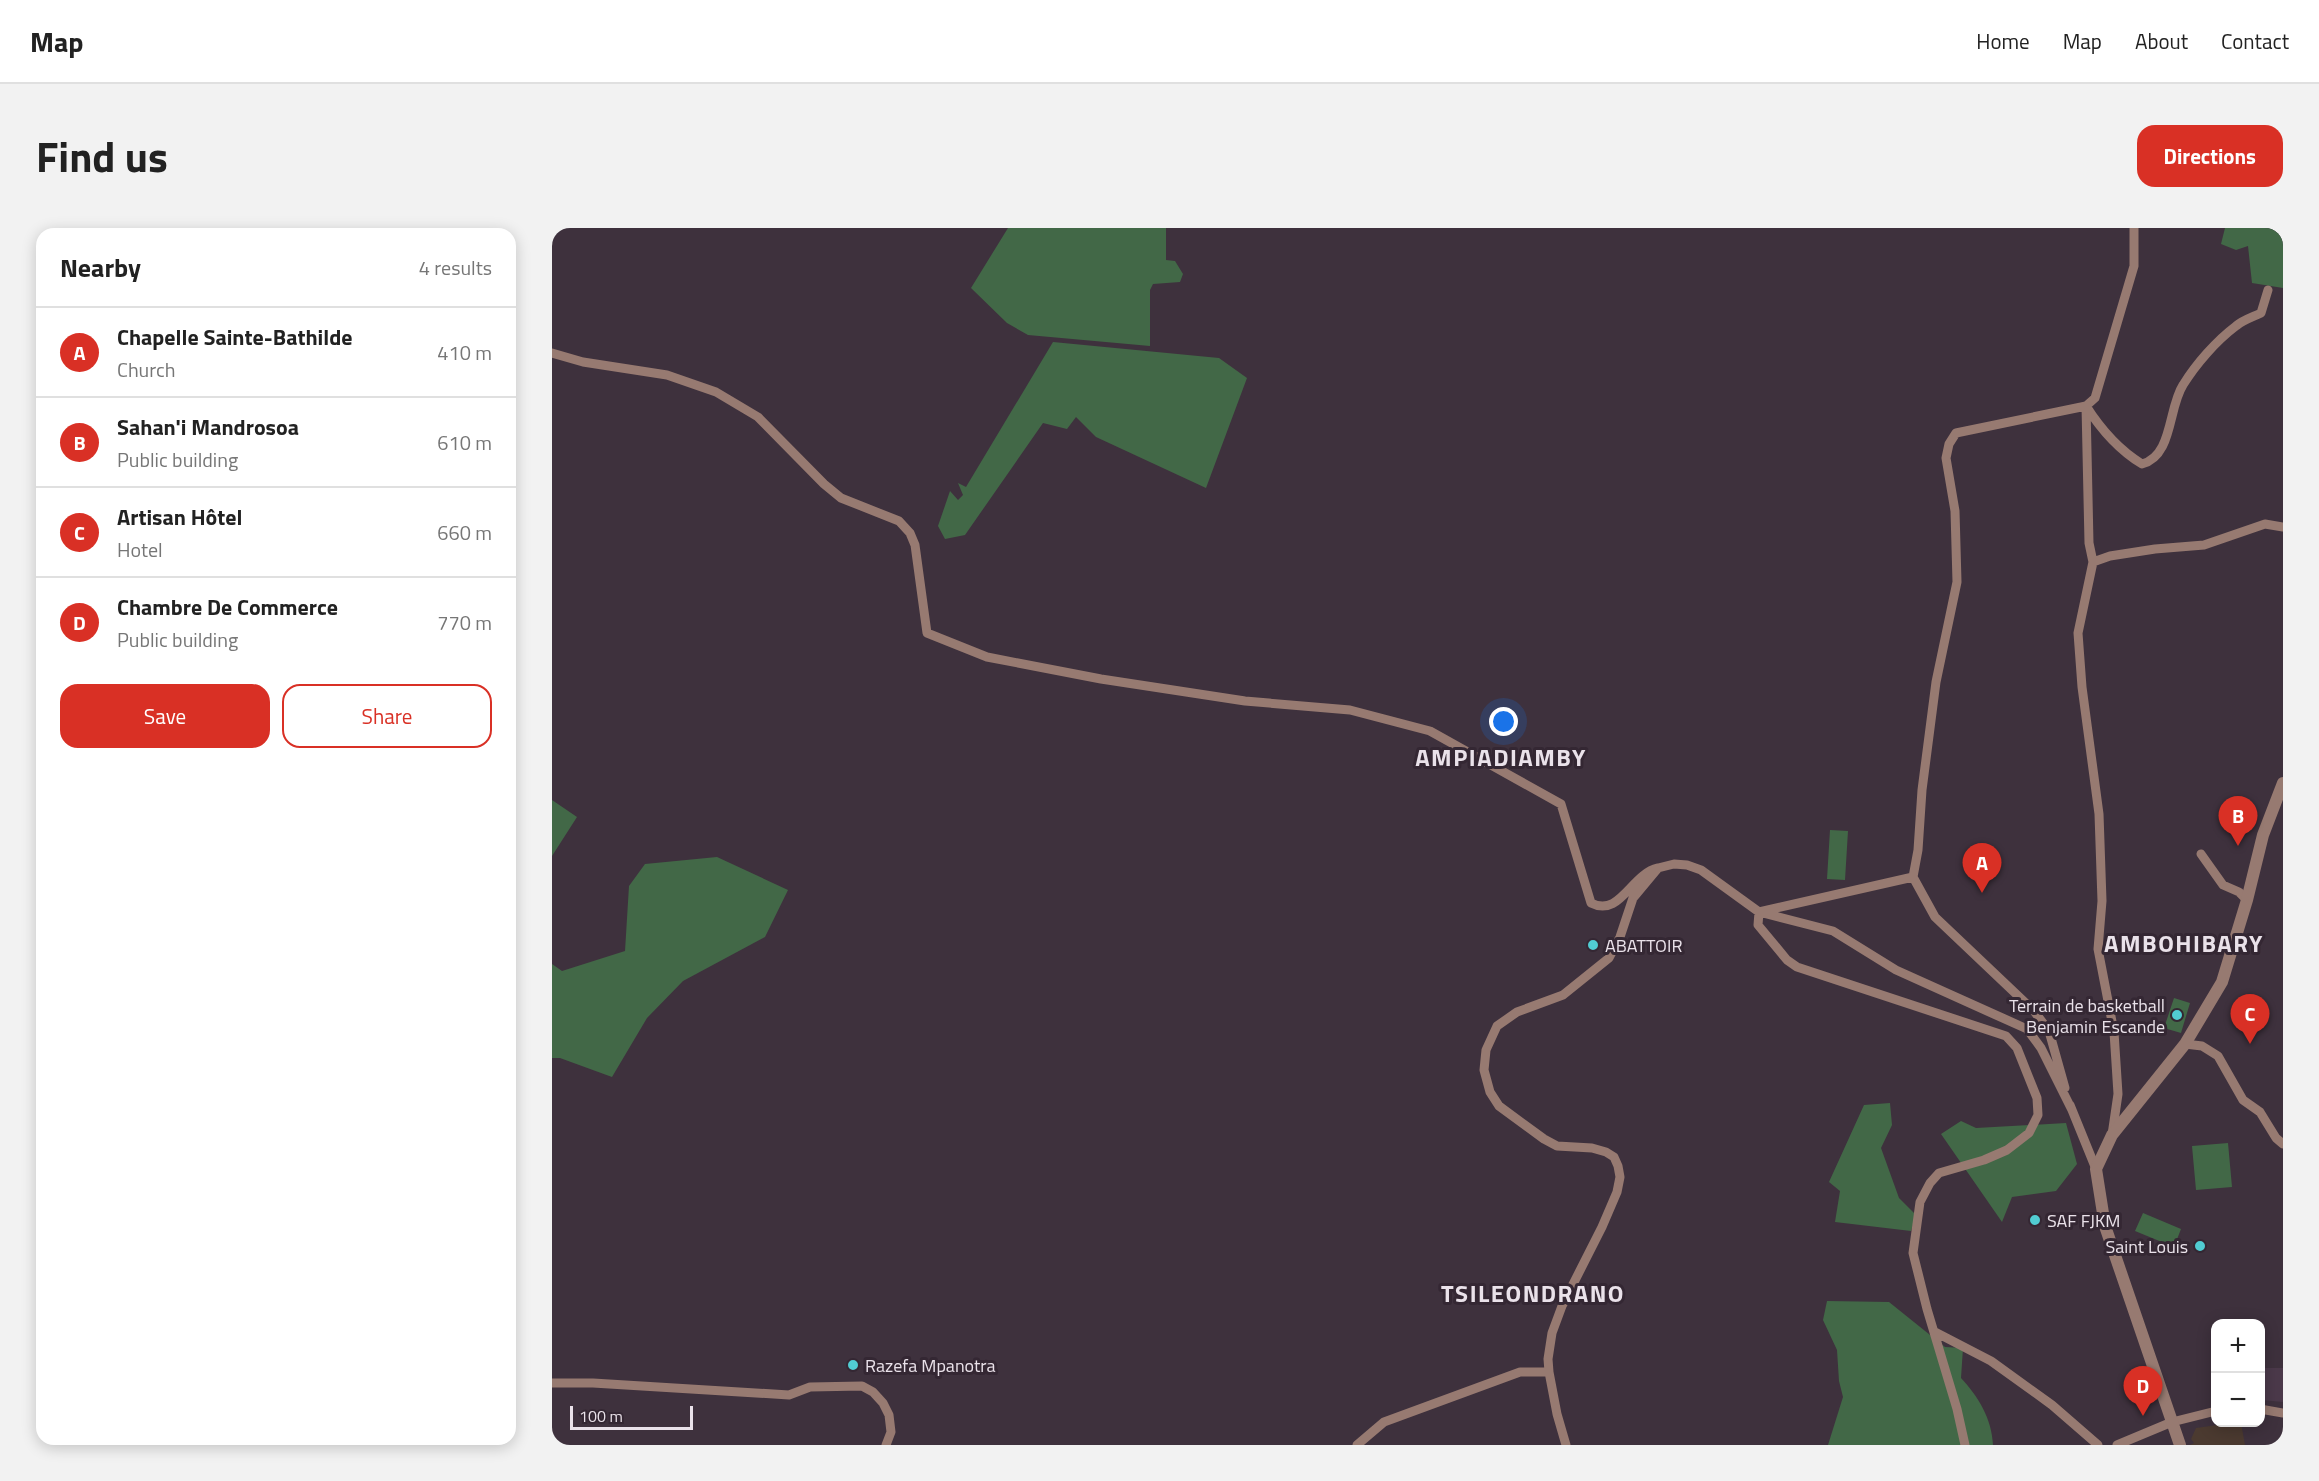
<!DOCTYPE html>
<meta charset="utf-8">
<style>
body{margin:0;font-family:"Titillium Web",sans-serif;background:#f2f2f2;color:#222}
.controls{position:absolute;right:18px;bottom:18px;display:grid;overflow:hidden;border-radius:12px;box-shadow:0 3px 15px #0003}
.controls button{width:54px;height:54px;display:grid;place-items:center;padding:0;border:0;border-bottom:2px solid #e0e0e0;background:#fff;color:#222;font:30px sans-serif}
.scale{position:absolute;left:18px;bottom:15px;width:123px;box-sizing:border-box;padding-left:6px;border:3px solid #eae2ea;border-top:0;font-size:16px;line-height:21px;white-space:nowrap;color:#eae2ea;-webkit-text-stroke:4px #342733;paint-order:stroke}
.you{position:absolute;left:952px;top:494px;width:21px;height:21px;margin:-15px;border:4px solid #fff;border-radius:50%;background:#1a73e8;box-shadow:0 0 0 9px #1a73e833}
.badge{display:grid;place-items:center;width:39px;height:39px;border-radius:50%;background:#d93025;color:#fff;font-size:20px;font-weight:700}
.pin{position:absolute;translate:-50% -50px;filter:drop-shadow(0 2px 3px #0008)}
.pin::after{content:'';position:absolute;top:32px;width:21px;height:18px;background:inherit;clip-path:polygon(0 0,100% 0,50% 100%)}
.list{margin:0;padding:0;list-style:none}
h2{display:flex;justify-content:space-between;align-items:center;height:78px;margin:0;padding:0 24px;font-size:26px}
h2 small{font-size:20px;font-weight:400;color:#767676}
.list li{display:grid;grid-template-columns:39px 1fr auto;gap:18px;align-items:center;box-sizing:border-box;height:90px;padding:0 24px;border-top:2px solid #e0e0e0}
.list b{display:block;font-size:22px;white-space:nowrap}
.list p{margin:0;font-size:20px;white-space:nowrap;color:#767676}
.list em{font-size:20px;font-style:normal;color:#767676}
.actions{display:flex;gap:12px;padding:18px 24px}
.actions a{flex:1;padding:14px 0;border:2px solid #d93025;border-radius:18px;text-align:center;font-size:21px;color:#d93025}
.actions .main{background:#d93025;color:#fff}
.map{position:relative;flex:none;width:1731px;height:1217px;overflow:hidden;border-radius:18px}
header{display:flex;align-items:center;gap:36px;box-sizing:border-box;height:84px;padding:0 30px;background:#fff;border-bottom:2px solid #e0e0e0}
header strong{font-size:28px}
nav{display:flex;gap:33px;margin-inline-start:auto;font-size:21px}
.intro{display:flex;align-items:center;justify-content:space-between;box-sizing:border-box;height:144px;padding:0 36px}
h1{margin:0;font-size:42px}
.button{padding:15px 27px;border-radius:18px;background:#d93025;color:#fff;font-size:21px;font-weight:700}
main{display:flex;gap:36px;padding:0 36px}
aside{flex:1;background:#fff;border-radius:18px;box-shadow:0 3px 15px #0003}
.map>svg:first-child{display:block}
</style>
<header>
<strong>Map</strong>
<nav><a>Home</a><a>Map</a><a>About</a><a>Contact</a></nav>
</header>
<div class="intro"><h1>Find us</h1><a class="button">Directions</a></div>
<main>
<aside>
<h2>Nearby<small>4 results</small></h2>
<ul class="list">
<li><span class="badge">A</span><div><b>Chapelle Sainte-Bathilde</b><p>Church</p></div><em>410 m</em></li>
<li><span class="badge">B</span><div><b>Sahan'i Mandrosoa</b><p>Public building</p></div><em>610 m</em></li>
<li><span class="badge">C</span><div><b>Artisan Hôtel</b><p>Hotel</p></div><em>660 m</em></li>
<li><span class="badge">D</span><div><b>Chambre De Commerce</b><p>Public building</p></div><em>770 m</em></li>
</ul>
<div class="actions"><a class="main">Save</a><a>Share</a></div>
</aside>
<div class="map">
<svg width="1731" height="1217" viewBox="0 0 1731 1217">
<rect width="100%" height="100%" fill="#3e313d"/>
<!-- built -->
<path fill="#4b394a" d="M1709 1140H1731V1174L1709 1172Z"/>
<!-- education -->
<path fill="#4b3a30" d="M1680 1195H1689L1693 1217H1638L1642 1215 1639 1211 1644 1200Z"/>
<!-- green -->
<path fill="#426847" d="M456 0H614V32L623 33 631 46 628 54 601 56 598 62V118L476 107 455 95 419 60Z
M1673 0H1731V60L1700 55 1696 18 1684 22 1669 16Z
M501 114 667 130 695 150 654 260 544 209 524 189 515 201 491 195 413 307 393 311 386 298 398 263 406 272 411 267 406 255 414 259Z
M0 572 25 589 0 628Z
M1278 602 1296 603 1293 652 1275 651Z
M165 629 236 662 213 709 131 753 95 790 60 849 8 830H0V736L10 743 73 723 77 658 93 636Z
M1622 770 1638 775 1629 805 1612 800Z
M1338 875 1340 897 1329 920 1347 970 1364 987 1359 1003 1283 994 1288 963 1277 954 1312 877Z
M1409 893 1424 900 1514 895 1525 936 1504 963 1460 969 1450 994 1389 906Z
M1676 915 1680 959 1644 962 1640 918Z
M1591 985 1629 1001 1622 1019 1583 1003Z
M1275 1073 1337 1074 1393 1119 1411 1120 1409 1150C1426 1168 1440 1191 1441 1217H1276L1291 1169 1287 1153 1285 1122 1271 1092Z"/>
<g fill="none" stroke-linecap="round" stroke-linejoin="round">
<!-- minor -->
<path stroke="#977a71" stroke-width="9" d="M0 125 31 134 115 147 164 164 206 189 272 256 289 270 347 293 358 305 363 317 375 405 435 429 549 451 693 473 798 482 878 503 1009 576 1039 675C1068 690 1079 646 1106 640
M1534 178C1548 200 1567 222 1590 236 1621 228 1616 180 1631 157 1644 136 1664 113 1684 98 1691 92 1701 89 1709 85L1716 62
M1534 178 1537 315 1541 334
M1649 626 1671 657 1687 664 1695 672
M1361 649 1207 684 1206 697 1235 732 1245 739 1454 808 1465 820 1485 870 1486 887 1477 905 1455 922 1432 932 1387 945 1378 955 1368 974 1361 1025 1375 1081 1405 1181 1413 1217
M1633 816 1650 818 1666 828 1691 872 1708 884 1724 910 1731 916
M1513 860 1497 803 1482 783 1383 689 1361 649 1366 622 1370 562 1384 454 1405 354 1403 283 1394 230 1397 216 1404 205 1534 178 1543 170 1582 38V0
M1518 877 1544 941
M1560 907 1566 866 1562 804 1546 721 1550 673 1547 586 1530 459 1526 405 1541 334 1558 328 1603 321 1652 317 1713 296 1731 299
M1383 1104 1439 1133 1500 1177 1546 1217
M0 1155H41L237 1167 258 1159 310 1158 321 1164 331 1175 337 1187 339 1204 334 1217
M1708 1181 1731 1185
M805 1217 832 1194 968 1144H997
M1014 1217 1005 1186 997 1144 996 1131 1000 1105 1010 1078 1050 999 1065 964 1068 949 1066 938 1062 929 1054 924 1040 920 1005 918 992 911 947 878 938 864 932 842 934 822 945 798 965 784 1011 767 1057 730 1068 709 1081 670 1106 640 1122 636 1135 637 1149 642 1207 684 1281 703 1344 742 1475 801 1489 820 1520 882
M1565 1217 1620 1194 1664 1183"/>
<!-- tertiary -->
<path stroke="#977a71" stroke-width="12" d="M1628 1217 1553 998 1544 941 1560 907 1633 816 1670 754 1695 672 1711 607 1731 555"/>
</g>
<!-- markers -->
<g fill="#51ccd2" stroke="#342733" stroke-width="2">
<circle cx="1041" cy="717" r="6"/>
<circle cx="1625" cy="787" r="6"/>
<circle cx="1483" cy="992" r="6"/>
<circle cx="1648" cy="1018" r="6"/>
<circle cx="301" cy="1137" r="6"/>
</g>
<g text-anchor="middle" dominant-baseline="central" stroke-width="6" stroke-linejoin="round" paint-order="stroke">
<!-- poi labels -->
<g font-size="18" fill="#eae2ea" stroke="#342733" text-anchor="start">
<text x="1053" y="717">ABATTOIR</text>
<text x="1613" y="777" text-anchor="end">Terrain de basketball<tspan x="1613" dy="21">Benjamin Escande</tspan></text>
<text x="1495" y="992">SAF FJKM</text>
<text x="1636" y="1018" text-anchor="end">Saint Louis</text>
<text x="313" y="1137">Razefa Mpanotra</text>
</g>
<!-- district labels -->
<g font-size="24" font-weight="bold" letter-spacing="1.5" fill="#eae2ea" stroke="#342733">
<text x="949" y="529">AMPIADIAMBY</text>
<text x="1632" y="715">AMBOHIBARY</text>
<text x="981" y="1065">TSILEONDRANO</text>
</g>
</g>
</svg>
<div class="controls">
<button>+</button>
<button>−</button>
</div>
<div class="scale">100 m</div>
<div class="you"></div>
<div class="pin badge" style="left:1430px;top:665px">A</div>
<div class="pin badge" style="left:1686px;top:618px">B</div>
<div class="pin badge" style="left:1698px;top:816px">C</div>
<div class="pin badge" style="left:1591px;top:1188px">D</div>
</div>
</main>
